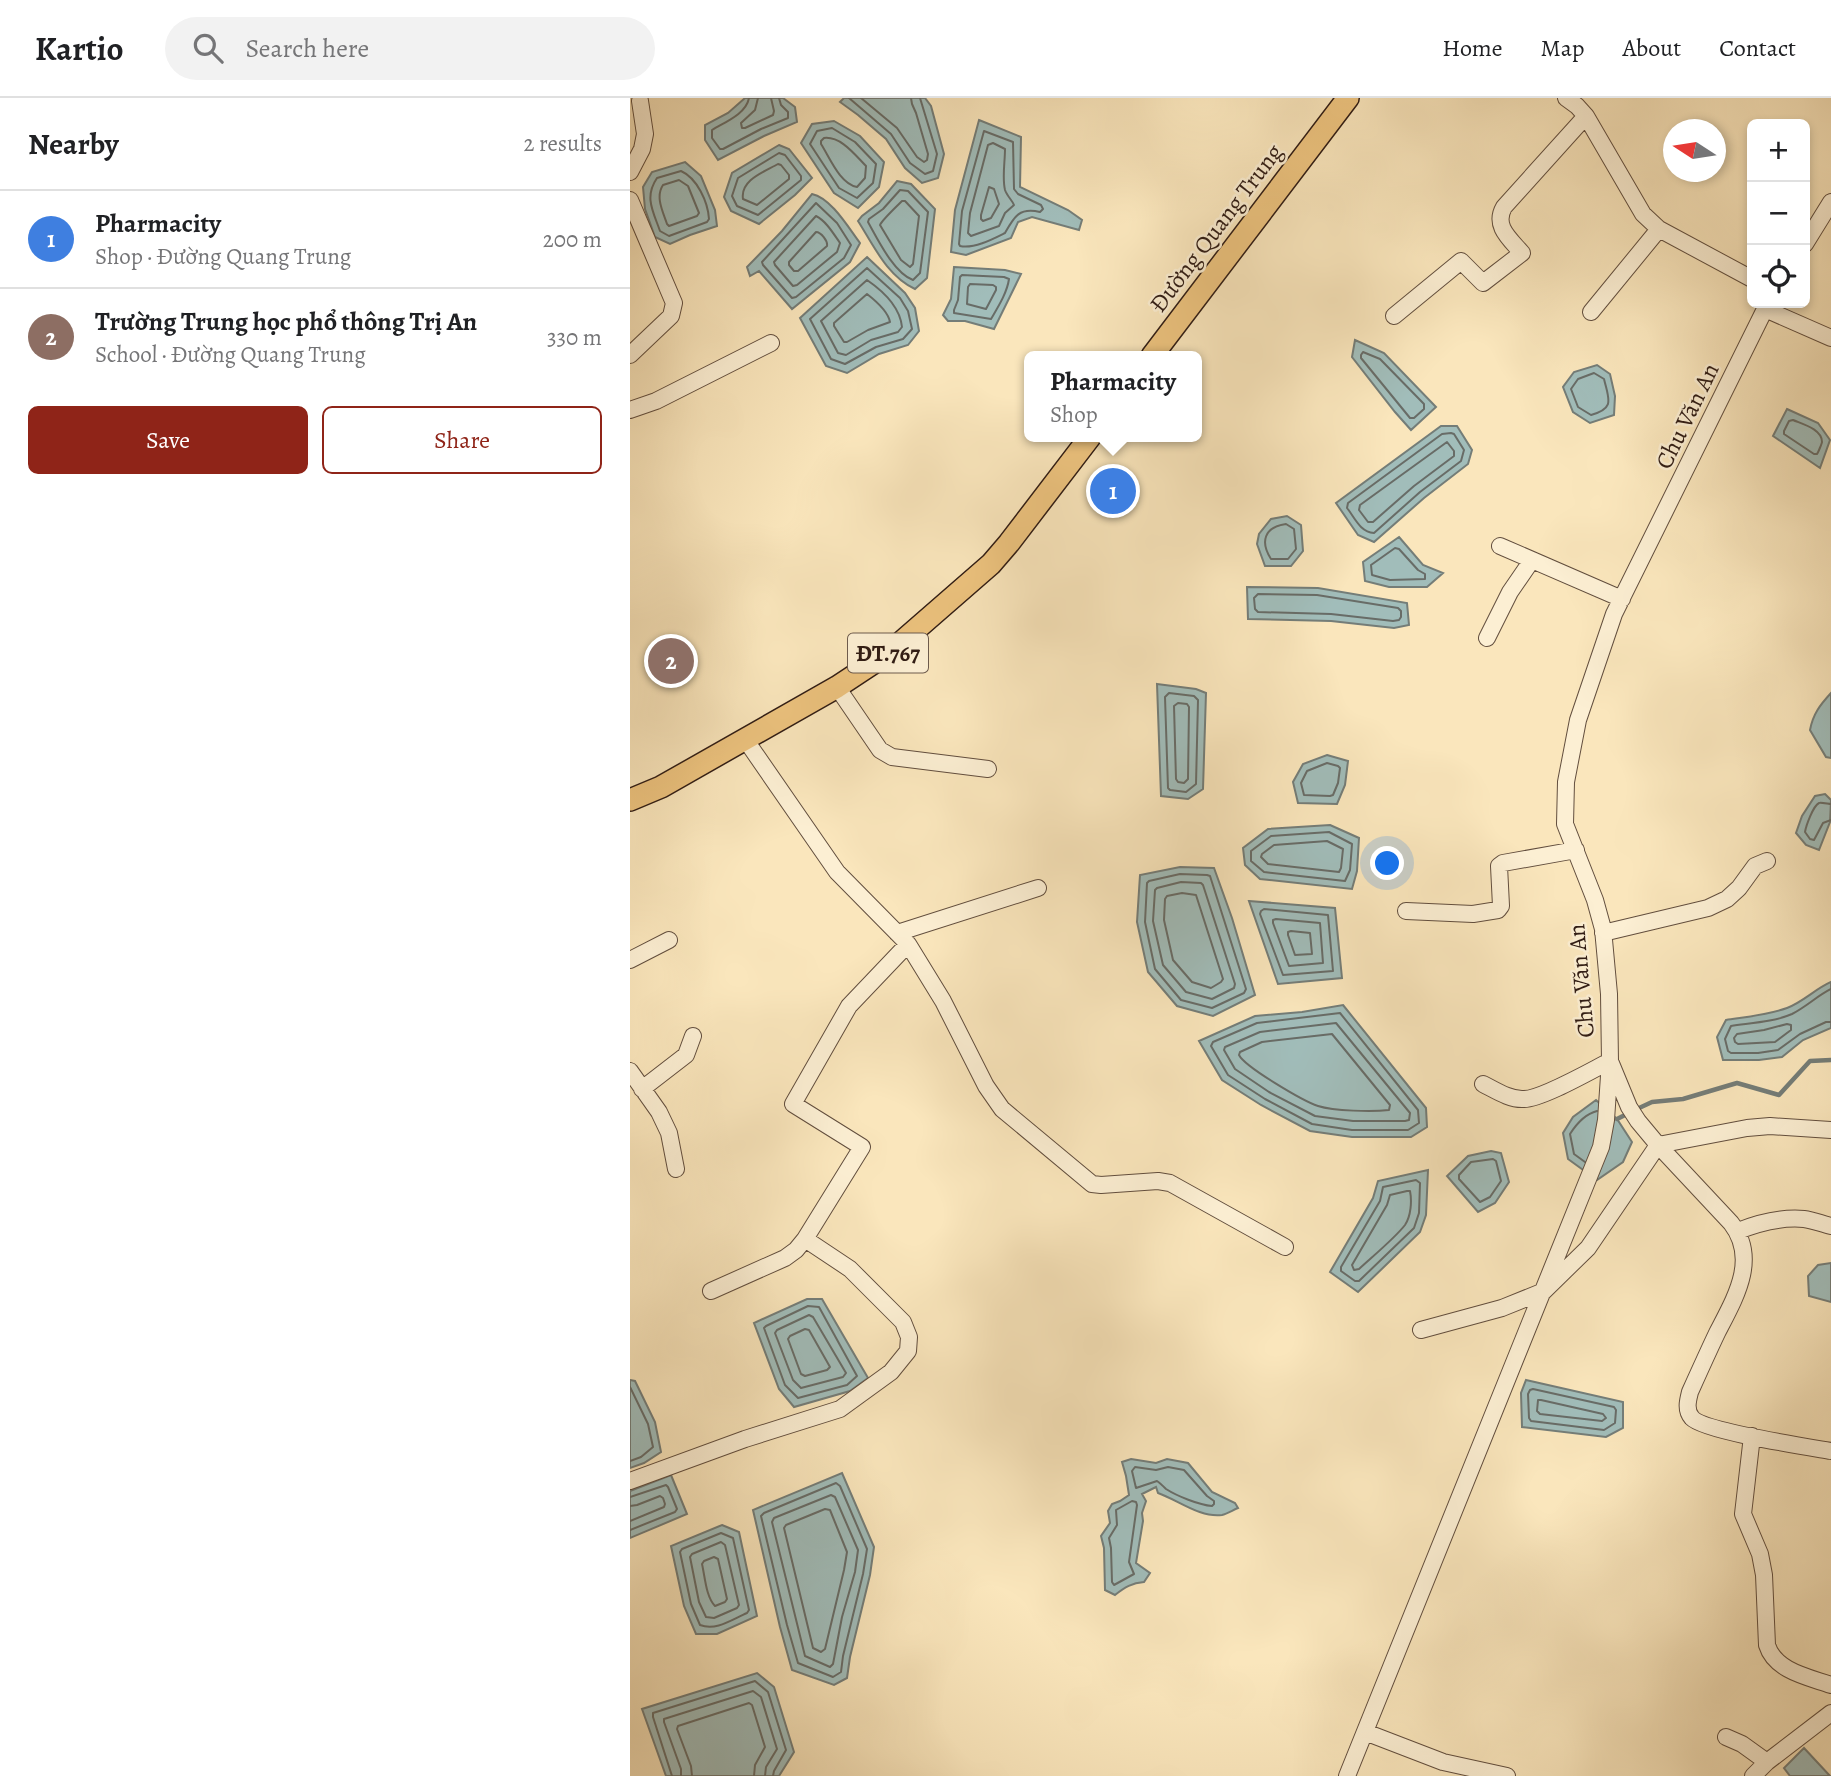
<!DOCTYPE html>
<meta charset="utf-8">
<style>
body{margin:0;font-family:Alegreya,serif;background:#f2f2f2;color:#202124}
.controls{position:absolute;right:21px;top:21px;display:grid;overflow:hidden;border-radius:10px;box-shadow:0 4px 10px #0003}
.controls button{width:63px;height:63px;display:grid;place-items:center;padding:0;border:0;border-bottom:2px solid #e0e0e0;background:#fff;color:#202124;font:35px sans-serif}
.compass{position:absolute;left:1033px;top:21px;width:63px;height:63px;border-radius:50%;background:#fff;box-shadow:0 4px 10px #0003;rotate:282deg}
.you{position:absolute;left:758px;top:766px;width:24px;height:24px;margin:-18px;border:5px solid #fff;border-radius:50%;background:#1a73e8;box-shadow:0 0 0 10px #1a73e833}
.badge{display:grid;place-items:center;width:46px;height:46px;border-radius:50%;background:#8f2418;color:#fff;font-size:23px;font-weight:700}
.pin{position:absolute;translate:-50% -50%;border:4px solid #fff;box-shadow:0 2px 7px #0006}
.popup{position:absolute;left:394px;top:253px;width:178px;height:91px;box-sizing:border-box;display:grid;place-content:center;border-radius:10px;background:#fff;filter:drop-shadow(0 2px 5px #0005);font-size:23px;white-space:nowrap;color:#757577}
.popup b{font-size:26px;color:#202124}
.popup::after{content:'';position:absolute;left:50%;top:100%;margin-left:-14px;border:14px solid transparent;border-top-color:#fff}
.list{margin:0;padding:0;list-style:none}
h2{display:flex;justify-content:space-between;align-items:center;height:91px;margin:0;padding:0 28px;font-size:30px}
h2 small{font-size:23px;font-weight:400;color:#757577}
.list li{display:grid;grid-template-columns:46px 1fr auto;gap:21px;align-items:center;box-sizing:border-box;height:98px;padding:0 28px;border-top:2px solid #e0e0e0}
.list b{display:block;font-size:26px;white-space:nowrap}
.list p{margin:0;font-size:23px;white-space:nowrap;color:#757577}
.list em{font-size:23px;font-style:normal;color:#757577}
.actions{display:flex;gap:14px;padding:21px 28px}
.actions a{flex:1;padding:16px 0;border:2px solid #8f2418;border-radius:10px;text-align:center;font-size:24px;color:#8f2418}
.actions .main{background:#8f2418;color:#fff}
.icon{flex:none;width:38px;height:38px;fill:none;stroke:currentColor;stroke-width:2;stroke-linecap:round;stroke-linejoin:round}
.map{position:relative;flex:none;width:1201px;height:1678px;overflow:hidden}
header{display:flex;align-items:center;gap:42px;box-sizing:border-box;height:98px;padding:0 35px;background:#fff;border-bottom:2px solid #e0e0e0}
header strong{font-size:33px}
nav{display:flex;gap:38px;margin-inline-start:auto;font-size:24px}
.search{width:490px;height:63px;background:#f2f2f2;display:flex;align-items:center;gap:18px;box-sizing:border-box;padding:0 24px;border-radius:38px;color:#757577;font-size:26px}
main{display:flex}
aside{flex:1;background:#fff}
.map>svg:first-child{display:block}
</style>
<header>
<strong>Kartio</strong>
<div class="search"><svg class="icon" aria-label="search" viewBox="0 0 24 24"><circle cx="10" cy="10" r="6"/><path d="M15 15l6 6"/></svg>Search here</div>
<nav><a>Home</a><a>Map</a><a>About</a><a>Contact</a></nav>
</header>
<main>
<aside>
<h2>Nearby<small>2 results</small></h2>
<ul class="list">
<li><span class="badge" style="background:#3f7fe0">1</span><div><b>Pharmacity</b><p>Shop · Đường Quang Trung</p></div><em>200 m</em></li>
<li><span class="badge" style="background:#8d6e63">2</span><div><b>Trường Trung học phổ thông Trị An</b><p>School · Đường Quang Trung</p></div><em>330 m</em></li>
</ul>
<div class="actions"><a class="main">Save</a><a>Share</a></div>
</aside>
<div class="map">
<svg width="1201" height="1678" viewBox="0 0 1201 1678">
<rect width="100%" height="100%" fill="#fae6bc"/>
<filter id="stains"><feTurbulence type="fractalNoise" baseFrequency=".00286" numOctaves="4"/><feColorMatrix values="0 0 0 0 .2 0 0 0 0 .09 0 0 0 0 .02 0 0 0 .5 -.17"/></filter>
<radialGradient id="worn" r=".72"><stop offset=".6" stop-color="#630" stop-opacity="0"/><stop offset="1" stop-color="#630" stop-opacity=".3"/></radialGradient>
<!-- water -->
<path fill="#a1bdba" stroke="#747d78" stroke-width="2" d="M115 0H153L165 9 167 24 134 38 88 62 75 42V27L98 15Z
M214 0H295L301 8 314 56 308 80 292 85 275 70 256 41 228 17 210 4Z
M349 22 391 39 390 89 438 112 452 122 449 132 402 119 388 124 381 140 336 157 321 154 325 112Z
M204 23 230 38 254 64 249 89 228 110 204 95 171 45 182 26Z
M149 47 159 51 182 80 165 97 129 126 101 113 94 99 102 75Z
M55 64 71 78 85 112 87 128 60 137 40 146 25 139 15 111 13 89 22 74Z
M267 83 281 86 305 111 297 180 285 191C257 178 244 148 228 123L232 118 249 105Z
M182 96C201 100 218 129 230 145L220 164 162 211 129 173 120 178 117 169 152 133Z
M237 159 275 195 285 210 289 233 278 247 249 256 217 275 196 268 170 220Z
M324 169 375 172 391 176 364 231 335 223H318L313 217 321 201Z
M725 242 754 255 806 309 781 332 765 314 722 259Z
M967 267 980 276 985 298 984 317 960 325 943 314 933 289 944 274Z
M1157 311 1188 325 1200 342 1190 370 1143 338Z
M811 328H827L842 352 838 366 794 400 744 444 728 437 706 405Z
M657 418 671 427 673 453 661 468H635L627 446 629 436 641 421Z
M769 439 793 467 813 475 797 489H759L735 483 733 464Z
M617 489 688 490 777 505 779 527 764 530 701 523 618 521Z
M527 586 566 591 576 595 573 691 558 701 531 698Z
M1201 595V660L1196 659 1180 632C1183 616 1190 607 1201 595Z
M697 657 718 663 715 687 707 706 668 705 663 684 673 666Z
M1195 696 1201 702 1200 724 1189 752 1176 747 1166 735 1172 718 1185 698Z
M700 727 729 740 727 773 722 791 630 781 615 767 613 750 638 731Z
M550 769 584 770 602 820 625 897 583 918 547 908 518 874 507 824 510 777Z
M619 803 705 810 712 880 648 886Z
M1201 884V930L1173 942 1152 959 1129 962H1093L1087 939 1096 922C1116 919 1138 917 1157 910 1173 904 1185 891 1201 884Z
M713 907 796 1010 797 1029 781 1039H722L680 1033 631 1007 592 982 569 943 625 918 672 914Z
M966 1002 987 1021 1002 1044 993 1064 967 1082 938 1061 933 1035 943 1019Z
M861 1053 871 1055 879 1084 865 1105 848 1114 817 1078 838 1058Z
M798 1072 796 1117 790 1134 728 1194 700 1174 743 1100 748 1083Z
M1201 1165V1204L1179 1198 1178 1178 1188 1167Z
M177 1201H192L238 1280 220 1293 164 1309 149 1291 124 1225Z
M0 1282 5 1283 25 1324 31 1354 14 1365 0 1370Z
M896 1282 993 1304V1330L976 1339 892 1329 891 1295Z
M501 1361 526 1365 537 1361 558 1365 582 1394 605 1405 608 1410C603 1412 597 1416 592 1417 570 1420 548 1402 528 1395L526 1389 512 1396 516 1403 512 1415 513 1423 506 1465 520 1475 514 1484C502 1485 495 1489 485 1497L475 1492 474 1450 471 1438 480 1425 478 1413 482 1406 490 1403 499 1397 496 1378 492 1364Z
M212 1375 244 1449 240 1477 220 1559 217 1580 204 1587 162 1572 150 1529 123 1412Z
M41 1377 57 1416 0 1440V1393Z
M92 1427 109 1434 127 1518 87 1536H66L54 1508 41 1448Z
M127 1575 144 1589 164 1654 149 1678H36L12 1611Z
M1174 1650 1200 1678H1160L1154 1670Z"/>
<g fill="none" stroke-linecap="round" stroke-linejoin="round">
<!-- shore -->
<path stroke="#686c67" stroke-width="2" d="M119 0C116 16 95 24 82 32V40L90 51H93L131 31 158 20V14L151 7 149 0
M128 0 125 12 111 25 112 30H115L143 17 144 13 141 0
M219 0 261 36 280 65 295 76 303 73 307 56 290 0
M231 0 267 30 287 59 294 64 297 62 298 56 286 15 282 6 281 0
M202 30 225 44 246 66 243 85 227 100 209 90 180 46 187 33Z
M354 33 383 44 384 91 388 96 411 107 413 111 410 114C389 109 384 119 375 135 363 141 344 151 330 148L329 146 332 113Z
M194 40C211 38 225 57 236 68L235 80 227 89C210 86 200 60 191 46V43Z
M363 45 375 51C375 64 372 80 375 92 377 98 382 102 384 107L375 115 369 128 341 138 338 135 340 115 358 47Z
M149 55 155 57 171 78V82L128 117 107 108 102 98 108 80Z
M148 66 151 67 159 77V81L127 107 113 101C110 82 134 74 148 66Z
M51 73C67 80 78 104 79 121L77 124 39 138 30 133C23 113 14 99 27 80Z
M49 82 58 88 69 115 67 118 39 128 37 126C33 114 25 99 33 87Z
M359 89 364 91 369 106 361 120 353 123 351 121V117Z
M270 92 278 93 298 114 290 175 283 182C264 175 248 142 238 124L239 121 253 111Z
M272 103H275L289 118 283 166 280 169 271 162 250 127C252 122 267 108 272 103Z
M186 105 207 125 221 147 214 160 166 199 162 200 133 167 132 164Z
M186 118C196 123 203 135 210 145L207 154 167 187 163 188 145 167 144 164Z
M186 134C191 134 198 143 197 148L168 173H164L159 167V164Z
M237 170 270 200 278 213 282 231 273 241 246 249 215 266 201 261 180 221Z
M332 177 374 179 379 181C377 195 368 209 361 221L324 215V212L328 202 330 179Z
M237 182C253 193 270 209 272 229L268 234 241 242 216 257 208 255 191 223Z
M340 186 363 187 366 189V192L356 211 337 206 338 189Z
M237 196C246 203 258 213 260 224L238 232 217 244H214L204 228V225Z
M733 254 750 261 794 306V311L784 320H780L731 260V257Z
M964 275 974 281C979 302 985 310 961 317L948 309 941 291 948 281Z
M1163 322C1172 326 1192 331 1192 344 1192 345 1188 355 1187 356H1184L1154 336V333L1159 323Z
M821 335 824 336 834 352 831 363 790 394 744 435C730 434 725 420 717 410L718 405 812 336Z
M817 344 824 353V358L784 388 743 424H738L729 412 730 407Z
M656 426 664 431 666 451 658 461H641C630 444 634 429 656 426Z
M765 450 769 451 788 472 795 476V481L760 482 742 477 741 467Z
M628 496 687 497 768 510 771 513V519L769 522 763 523 701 516 628 514 625 511 624 500Z
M539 595 564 598 568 602 566 686 556 694 540 692 538 690 535 599Z
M548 605 557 606 559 609 558 681 554 685 548 684 546 681 544 608Z
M697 665 708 668 710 670 708 685 703 697 700 698 674 697 671 685 677 673Z
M1201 706C1199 706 1190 704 1189 705 1183 708 1176 728 1175 734L1180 741 1184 742 1193 725 1201 722
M699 734 722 746 720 772 715 783 634 774 621 763V753L641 738Z
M697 743 713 751 711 770 709 774 638 766 631 759 632 756 644 747Z
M550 776 577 777 580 778 616 891 614 895 582 910 551 902 525 871 515 824 517 785 519 783Z
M551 784 571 785 573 787 605 886 604 890 582 901 556 894 533 867 523 823 525 792 527 790Z
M552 795 566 797 593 881 591 884 581 890 562 884 543 862 534 822 535 801 537 798Z
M634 811 698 817 703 873 653 877 630 816 631 813Z
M646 821 690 825 693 865 659 868 643 825V822Z
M661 833 680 835 682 856 665 857 658 837V834Z
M1201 891C1187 898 1176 909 1162 916 1144 924 1121 925 1101 928L1095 941 1098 953 1101 955H1128L1148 952 1170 936 1196 924H1201
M710 915 788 1012 789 1025 778 1032H722L682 1026 635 1001 598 977 581 948 583 944 627 925Z
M706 925 780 1015 779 1022 775 1023H723L685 1018 639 994 605 971 594 952 595 949 630 934Z
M1157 926 1161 927V932L1145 944 1108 946 1105 944 1104 940 1107 936 1134 932Z
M702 936 760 1007 759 1012C742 1014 704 1013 688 1008 673 1003 615 969 609 957L610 954 632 944Z
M863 1061 866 1063 871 1083 860 1099 850 1104 829 1081V1077L841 1064Z
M955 1064 944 1056 940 1036C947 1025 955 1016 967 1013
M786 1082 790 1085 789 1115 784 1130 729 1183H725L711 1173V1169L750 1103 753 1089Z
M777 1093H780C782 1103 781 1118 775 1127 765 1140 742 1159 729 1171L724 1172 722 1167 757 1107 760 1097Z
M178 1208 189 1209 227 1278 217 1287 168 1300 155 1287 134 1230 136 1228Z
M179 1217 183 1219 216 1275 213 1279 171 1290 163 1282 145 1235 147 1232Z
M175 1231 179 1232 200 1269 197 1272 175 1278 171 1276 158 1241 160 1238Z
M0 1289 18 1326 23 1349 11 1359 0 1363
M903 1291 984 1309 986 1312 985 1325 974 1332 901 1323 899 1320 898 1296 900 1292Z
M908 1302H911L973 1316 976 1320 972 1323 910 1316 907 1313Z
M505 1369 526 1372 538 1369 554 1372 577 1398 584 1403V1406L582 1408C569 1407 547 1398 536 1391 533 1388 530 1385 527 1383L506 1390 502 1373Z
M206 1385 210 1388 237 1451 233 1476 213 1558 211 1574 203 1579 168 1565 157 1527 131 1418 134 1415Z
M201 1397 205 1399 228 1452 225 1474 212 1519 203 1566 200 1569 175 1558 142 1424 144 1420Z
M0 1399 36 1387 38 1389 47 1411 45 1414 0 1432
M502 1403 506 1404 507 1407 499 1464 504 1476 484 1487 482 1484 481 1450 479 1440 487 1427 486 1412Z
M0 1408 7 1407 30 1398 33 1400 35 1406 34 1409 0 1423
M195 1411 200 1412 217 1454 214 1472 195 1551 191 1554 183 1550 154 1430 156 1427Z
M91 1435 103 1440 119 1512 117 1515C101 1522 86 1533 70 1527L61 1506 50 1454 52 1451Z
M91 1444 95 1447 109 1507 107 1510 84 1520 76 1519 69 1504 60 1459 62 1456Z
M84 1459 88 1461 97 1501 95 1504 85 1508C76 1499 75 1479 72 1466L74 1463Z
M42 1678 23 1619V1615L125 1583 138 1594 156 1652 144 1673 143 1678
M51 1678V1671L34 1624V1621L123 1593 131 1599 147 1651 136 1669 135 1678
M62 1678 61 1668 47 1631 48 1628 119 1605 122 1607 135 1649 125 1667 124 1678"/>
<!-- stream -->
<path stroke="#747d78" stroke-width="4.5" d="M1007 1011 1022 1004 1053 1001 1107 985 1149 997 1180 963 1201 962
M987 1021 999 1015"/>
<defs>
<path id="minor" d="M936 0 947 8 956 18 1013 116 1029 131 1122 181
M0 74 12 51 15 36 10 3
M0 102 44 205 41 218 0 257
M1175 146 1201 104
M1138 205 984 516 948 622 936 684 935 726 965 802 973 831 979 896 980 963 999 1009 1008 1023 1028 1047 1101 1125C1129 1161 1105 1200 1087 1235 1078 1254 1069 1274 1060 1294 1058 1302 1055 1312 1062 1320 1074 1333 1178 1349 1201 1353
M1135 211 1201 240
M961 214 1029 131
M764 218 831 163 853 185 892 155C880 141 863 128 874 109L956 18
M0 312 26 303 141 245
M870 448 992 501
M857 540 880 494 902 462
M207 589 250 652 262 659 358 671
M115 641 207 774 278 846 313 903 356 988 372 1011 462 1086 471 1087 528 1083 540 1085 655 1149
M776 813 843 816 868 812 871 808 869 768 873 765 946 752
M267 835 408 790
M973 835 1078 810 1097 801 1109 790 1125 768 1137 763
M0 862 39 842
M0 973 29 1014 39 1035 46 1071
M12 991 56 957 63 938
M1108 1133C1128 1125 1151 1119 1174 1121 1183 1122 1192 1126 1201 1128
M81 1193 155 1160 166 1152 175 1141 232 1049 163 1006 219 908 278 846
M791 1232 872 1210 914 1193 958 1150 1028 1047 1117 1030 1140 1028 1201 1032
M1122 1338 1113 1416 1130 1456 1134 1477 1137 1547C1145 1573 1178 1579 1201 1587
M0 1383 115 1341 210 1311 261 1274 278 1253 279 1239 273 1224 220 1171 175 1141
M735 1634 813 1664 877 1678
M1096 1639 1112 1646 1137 1664
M717 1678 971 1049 976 1022 980 963C962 972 912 1001 894 1001 880 1002 865 992 853 986
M1123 1678 1137 1664 1201 1615"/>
<path id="major" d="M522 258 718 0
M0 702 31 689 207 589 260 554 361 466 379 445 460 339"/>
</defs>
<!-- minor casing -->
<use href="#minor" stroke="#624e3e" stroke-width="18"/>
<!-- major casing -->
<use href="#major" stroke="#301c14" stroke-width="24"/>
<!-- minor -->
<use href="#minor" stroke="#fcefd3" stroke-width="16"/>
<!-- major -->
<use href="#major" stroke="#edc37e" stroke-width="21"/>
</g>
<g text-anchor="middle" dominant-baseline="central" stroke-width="5" stroke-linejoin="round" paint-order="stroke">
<!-- shield labels -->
<rect fill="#fcefd3" stroke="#6d5b4d" stroke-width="2" x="218" y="535.5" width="80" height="39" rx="5"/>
<g font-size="23" font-weight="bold" fill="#301c14">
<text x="258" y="555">ĐT.767</text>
</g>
<!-- street labels -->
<g font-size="24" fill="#301c14" stroke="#fcefd3">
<text transform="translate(586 130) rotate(-53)">Đường Quang Trung</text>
<text transform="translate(1057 318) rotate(-64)">Chu Văn An</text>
<text transform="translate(951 883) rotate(-95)">Chu Văn An</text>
</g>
</g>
<rect width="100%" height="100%" filter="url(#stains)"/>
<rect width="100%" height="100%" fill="url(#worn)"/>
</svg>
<div class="controls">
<button>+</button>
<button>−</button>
<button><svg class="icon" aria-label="locate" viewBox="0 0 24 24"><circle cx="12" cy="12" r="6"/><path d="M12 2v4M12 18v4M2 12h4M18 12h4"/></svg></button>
</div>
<svg class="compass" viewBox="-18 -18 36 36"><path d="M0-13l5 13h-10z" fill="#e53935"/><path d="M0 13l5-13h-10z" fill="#757577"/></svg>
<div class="you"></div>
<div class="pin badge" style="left:483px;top:393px;background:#3f7fe0">1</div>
<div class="popup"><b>Pharmacity</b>Shop</div>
<div class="pin badge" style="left:41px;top:563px;background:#8d6e63">2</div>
</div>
</main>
